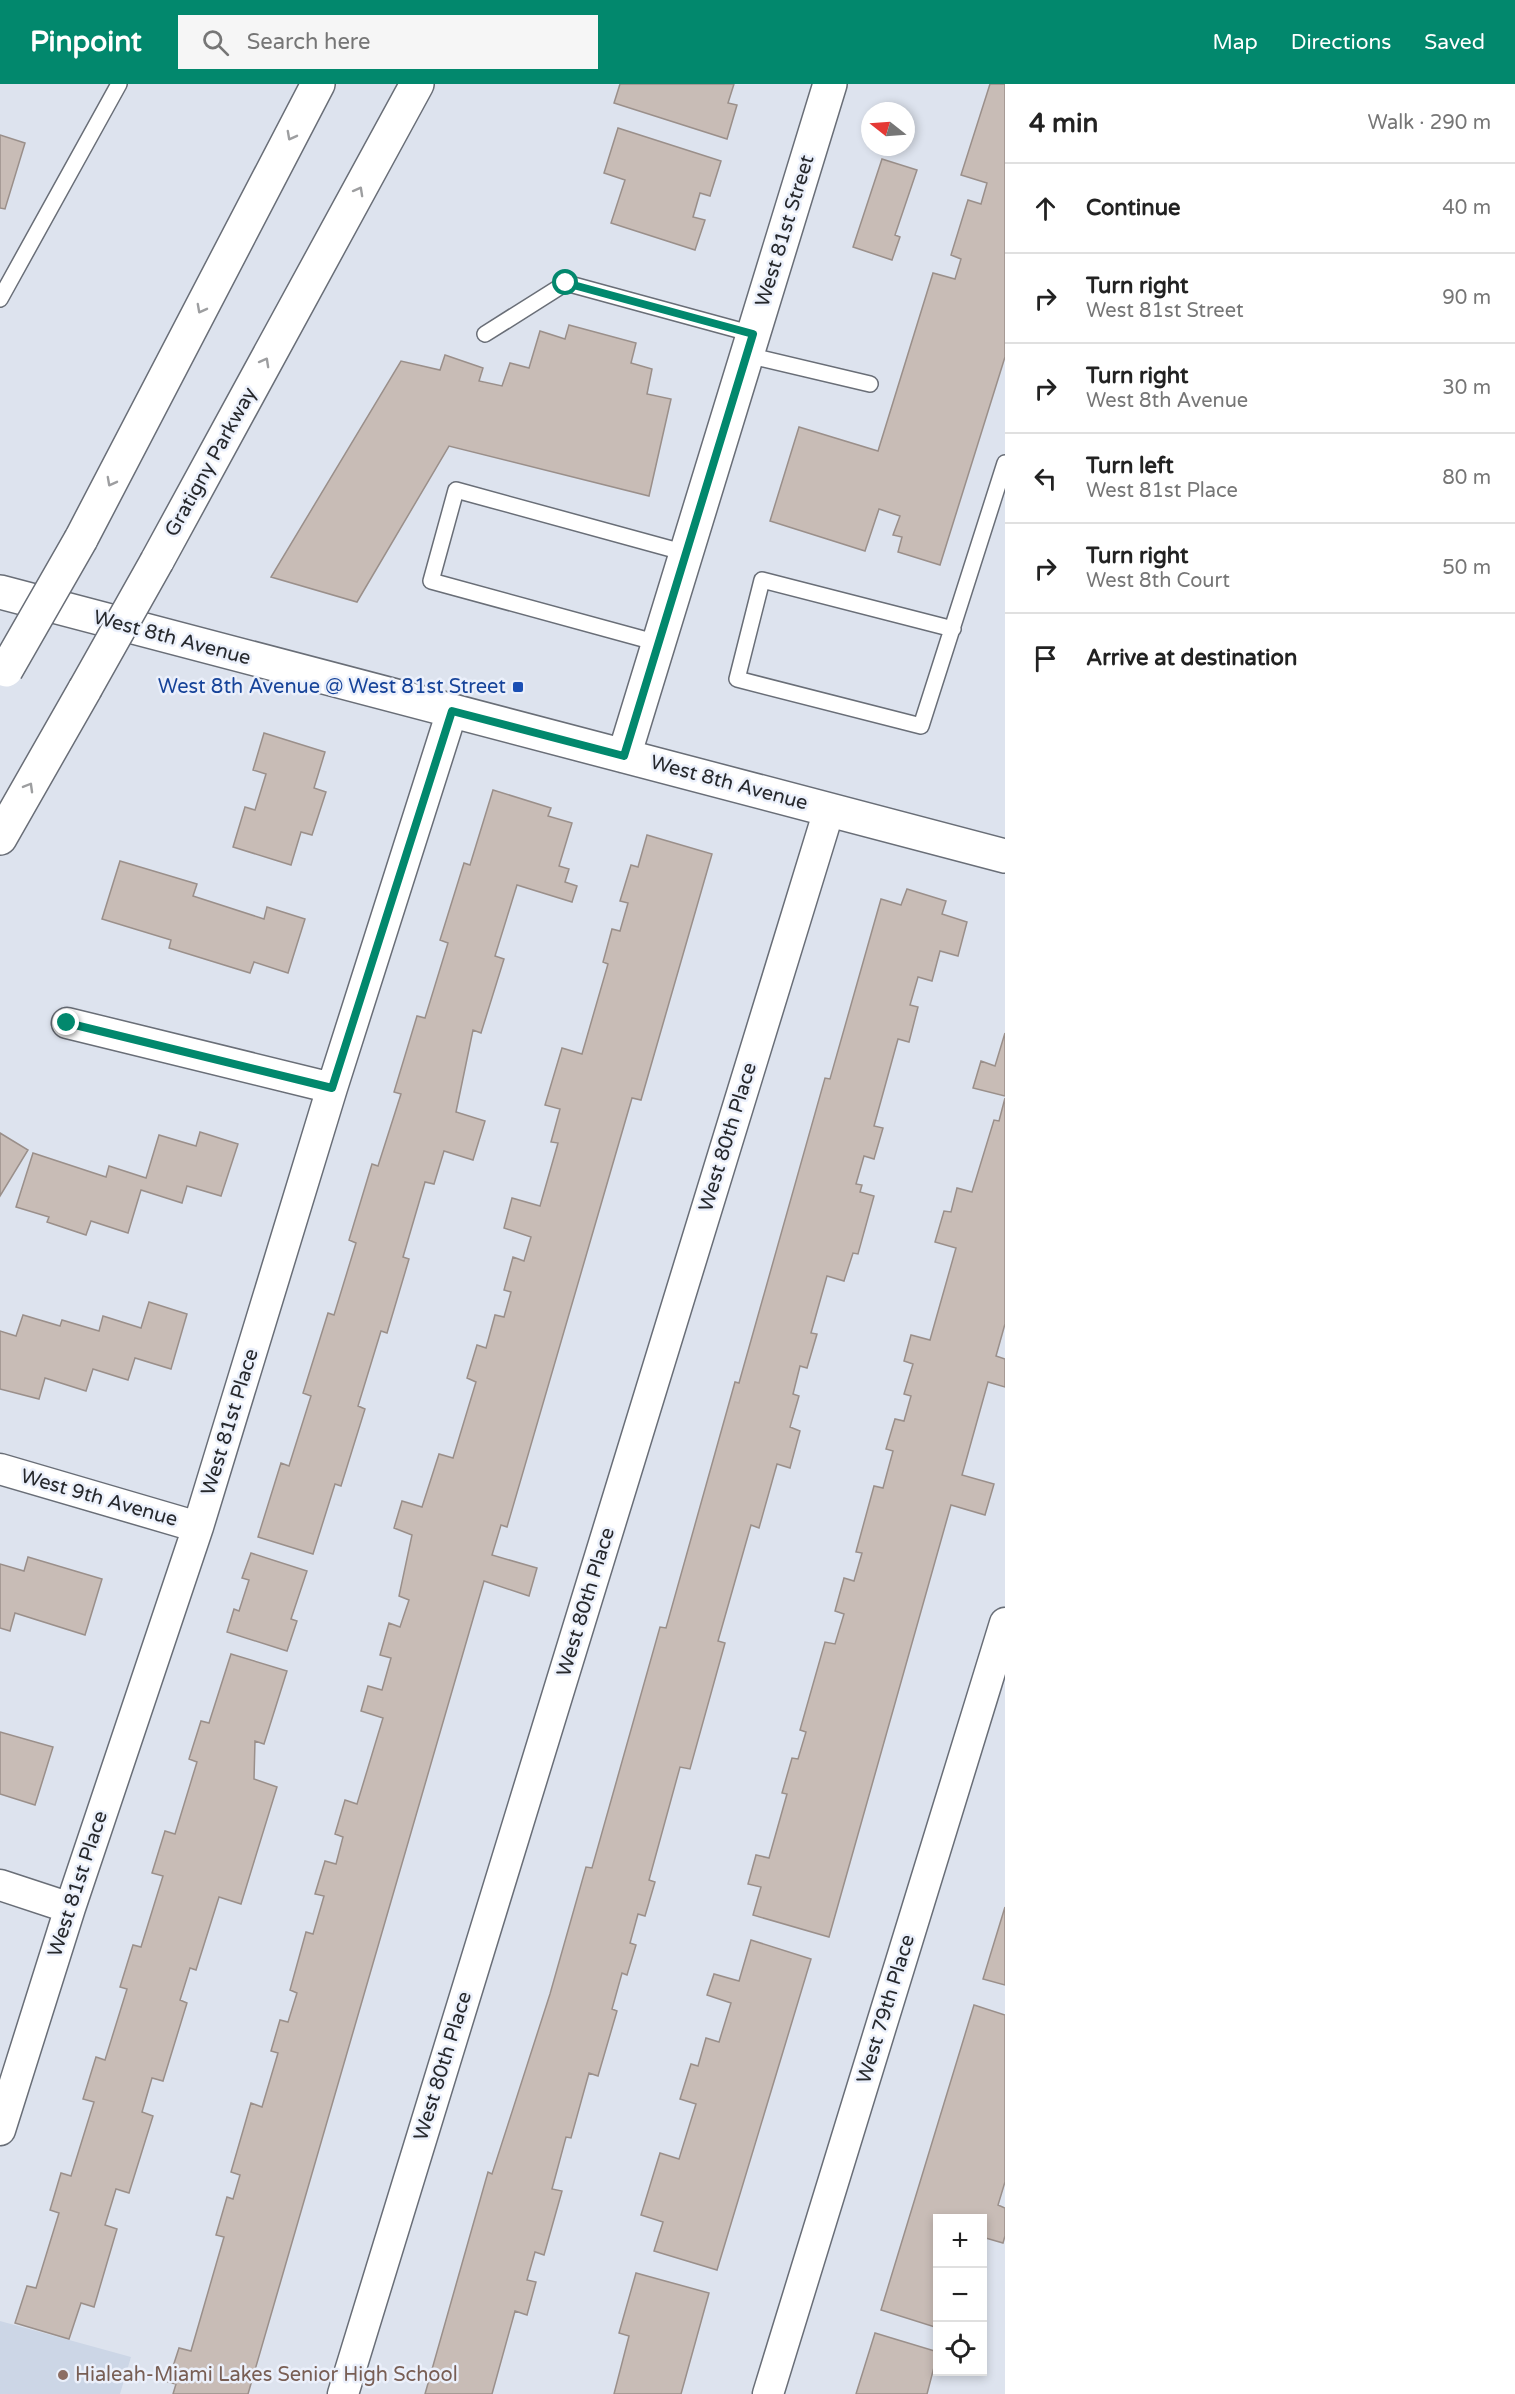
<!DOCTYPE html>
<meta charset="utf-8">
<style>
body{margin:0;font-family:"Varela Round",sans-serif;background:#f6f6f6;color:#222}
.controls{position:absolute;right:18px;bottom:18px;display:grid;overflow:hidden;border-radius:0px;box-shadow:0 3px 9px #0003}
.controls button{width:54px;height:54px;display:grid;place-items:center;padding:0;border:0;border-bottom:2px solid #e0e0e0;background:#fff;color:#222;font:30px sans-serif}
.compass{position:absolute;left:861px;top:18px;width:54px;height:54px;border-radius:50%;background:#fff;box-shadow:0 3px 9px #0003;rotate:287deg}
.stop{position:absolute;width:18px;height:18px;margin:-14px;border:4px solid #02886d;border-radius:50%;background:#fff}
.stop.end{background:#02886d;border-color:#fff;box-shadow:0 2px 6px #0008}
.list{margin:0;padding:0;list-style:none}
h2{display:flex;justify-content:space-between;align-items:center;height:78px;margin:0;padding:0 24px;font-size:26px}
h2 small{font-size:20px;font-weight:400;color:#767676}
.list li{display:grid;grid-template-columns:39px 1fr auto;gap:18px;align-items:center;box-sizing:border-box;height:90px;padding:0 24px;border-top:2px solid #e0e0e0}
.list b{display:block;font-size:22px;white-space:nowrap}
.list p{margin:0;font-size:20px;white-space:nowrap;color:#767676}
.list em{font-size:20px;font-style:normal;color:#767676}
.icon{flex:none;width:33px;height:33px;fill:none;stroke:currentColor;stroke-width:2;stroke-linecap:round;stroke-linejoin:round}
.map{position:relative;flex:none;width:1005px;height:2310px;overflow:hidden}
header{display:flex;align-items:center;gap:36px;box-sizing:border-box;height:84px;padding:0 30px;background:#02886d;color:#fff}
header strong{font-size:28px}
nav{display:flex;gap:33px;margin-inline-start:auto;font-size:21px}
.search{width:420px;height:54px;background:#f6f6f6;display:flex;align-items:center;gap:15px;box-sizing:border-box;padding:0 21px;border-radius:0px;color:#767676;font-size:22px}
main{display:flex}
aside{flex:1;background:#fff}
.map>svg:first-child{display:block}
</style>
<header>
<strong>Pinpoint</strong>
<div class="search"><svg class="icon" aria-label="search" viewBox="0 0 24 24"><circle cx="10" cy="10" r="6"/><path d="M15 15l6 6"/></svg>Search here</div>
<nav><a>Map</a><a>Directions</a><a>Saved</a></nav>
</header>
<main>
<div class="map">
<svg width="1005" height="2310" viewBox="0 0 1005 2310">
<rect width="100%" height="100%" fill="#dde3ee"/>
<!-- built -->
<path fill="#ccd6e6" d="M0 2237 131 2273 120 2310H0Z"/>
<!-- building -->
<path fill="#c8bcb6" stroke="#9a8f8a" stroke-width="1.5" d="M620 0H734L728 19 737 21 727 55 614 19Z
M990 0H1005V273L940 481 898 468 902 453 893 451 900 432 879 425 865 467 770 437 799 343 878 367 933 189 955 195 961 175 951 171 968 116 981 120 987 99 961 91Z
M618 44 721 77 710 112 700 109 693 133 705 136 695 166 611 139 625 96 604 89Z
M0 51 25 59 5 125 0 124Z
M882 75 917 86 895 151 900 153 892 176 853 163Z
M569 241 636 259 631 279 652 285 647 310 671 315 649 412 449 362 357 518 271 493 401 277 440 286 445 271 483 284 479 297 502 302 510 279 529 284 540 247 565 255Z
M264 649 325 668 314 704 326 708 312 751 301 748 291 781 233 763 245 723 255 726 266 690 253 686Z
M493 706 551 724 548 732 572 739 559 782 569 785 565 798 577 802 572 818 517 801 495 872 504 875 481 949 473 946 456 1028 485 1037 473 1076 444 1067 434 1100 425 1098 403 1173 409 1175 387 1249 381 1247 358 1322 365 1325 341 1402 335 1400 313 1470 258 1453 281 1379 289 1382 311 1312 303 1309 328 1229 334 1231 356 1159 349 1156 372 1080 378 1082 401 1010 394 1008 417 932 425 934 448 859 440 856 464 779 470 781Z
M647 751 712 770 641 1016 632 1014 507 1443 501 1441 492 1471 537 1484 529 1512 484 1497 248 2310H173L176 2300 168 2298 179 2264 191 2267 224 2153 216 2151 227 2113 233 2115 240 2091 231 2088 251 2019 262 2023 278 1969 271 1967 280 1936 288 1938 297 1909 290 1906 306 1848 313 1850 324 1812 315 1810 325 1777 336 1780 343 1753 335 1750 345 1716 357 1720 383 1634 361 1627 368 1602 382 1606 391 1574 380 1571 389 1539 400 1543 409 1516 399 1512 412 1451 394 1444 402 1417 422 1423 439 1370 453 1374 476 1298 467 1294 477 1261 486 1264 495 1231 504 1233 511 1208 504 1206 513 1173 524 1177 531 1153 504 1144 512 1114 540 1122 558 1059 551 1058 560 1025 545 1021 562 964 582 970 608 880 603 878 612 845 620 847 628 819 620 817 631 781 638 783Z
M120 777 197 800 193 812 264 835 267 823 305 835 288 889 254 878 250 889 169 864 171 856 102 835Z
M907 805 946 817 942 830 967 838 958 872 940 867 932 897 918 893 910 921 918 923 909 958 898 955 874 1042 883 1044 874 1075 864 1072 856 1100 862 1101 860 1108 874 1112 858 1170 853 1169 844 1197 827 1192 811 1249 817 1250 807 1284 800 1282 793 1310 799 1312 790 1343 800 1347 790 1384 777 1380 759 1444 751 1441 718 1557 725 1559 690 1685 680 1683 649 1796 655 1798 645 1832 638 1830 630 1859 636 1861 627 1891 622 1889 612 1925 617 1927 598 1992 589 1989 571 2054 566 2053 552 2105 562 2107 544 2171 535 2168 527 2196 536 2198 527 2231 515 2227 492 2310H425L488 2088 492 2090 550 1910 586 1783 592 1784 660 1543 666 1544 735 1298 739 1299 825 994 830 995 881 815 901 821Z
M1005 949V1012L973 1004 981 977 995 982Z
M1005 1014V1240L996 1272 1005 1275V1303L988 1298 962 1391 994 1400 985 1431 951 1421 829 1853 753 1831 761 1803 748 1800 756 1771 769 1774 787 1710 782 1709 792 1674 798 1675 806 1648 800 1646 825 1558 835 1560 844 1530 835 1527 844 1494 854 1497 862 1469 856 1468 874 1402 883 1404 893 1367 886 1365 895 1335 904 1337 911 1312 904 1310 913 1280 904 1277 911 1251 930 1256 956 1164 935 1158 944 1127 951 1128 957 1104 972 1108 994 1036 999 1037Z
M200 1048 238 1060 221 1112 187 1102 182 1119 141 1106 128 1149 91 1137 86 1151 47 1138 49 1133 16 1123 33 1069 106 1093 109 1082 146 1094 159 1051 196 1062Z
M0 1049 28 1066 0 1112Z
M149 1218 187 1230 171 1285 135 1274 128 1296 93 1285 86 1307 45 1294 39 1315 0 1305V1247L16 1252 23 1231 60 1242 62 1236 99 1247 103 1232 141 1244Z
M251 1469 307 1487 291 1535 297 1537 287 1567 227 1548 234 1525 239 1527 249 1496 242 1494Z
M28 1473 102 1495 85 1551 15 1529 10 1547 0 1544V1480L24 1487Z
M231 1570 287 1587 264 1660 255 1657 254 1695 277 1703 241 1820 219 1813 196 1886 190 1884 180 1916 187 1919 163 1997 152 1994 142 2028 153 2032 129 2109 116 2105 105 2141 117 2145 94 2223 81 2219 69 2255 15 2239 27 2202 36 2204 59 2129 50 2126 61 2089 71 2092 94 2018 83 2015 96 1973 105 1976 127 1905 120 1903 133 1861 141 1863 163 1792 152 1789 165 1747 175 1750 197 1678 189 1675 201 1637 209 1639Z
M0 1648 53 1663 35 1721 0 1710Z
M1005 1823V1901L983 1895Z
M751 1856 811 1875 717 2186 654 2167 663 2138 641 2131 660 2069 679 2075 696 2020 680 2015 691 1980 698 1982 706 1954 719 1958 731 1919 707 1911 714 1890 739 1897Z
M974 1921 1005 1931V2098L998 2121 1005 2124V2152L1003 2159 982 2153V2134H938V2244L881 2226Z
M636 2189 709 2209 681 2310H614L629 2252 619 2249Z
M875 2249 938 2268 927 2310H856Z"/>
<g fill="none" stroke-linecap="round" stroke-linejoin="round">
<defs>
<path id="service" d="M0 215 119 0
M485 250 566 199 753 250
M747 271 870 300
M953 545 762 496 737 595 921 642 1005 379
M658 559 431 497 456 406 686 469"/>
<path id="minor" d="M67 939 332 1004
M0 1385 198 1443
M0 1801 70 1824
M0 2046 70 1824 198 1443 332 1004 452 627
M343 2310 829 726
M768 2310 1005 1539"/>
<path id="tertiary" d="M0 508 1005 772
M624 672 830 0"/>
<path id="motorway" d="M81 455 318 0
M157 477 417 0
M0 754 85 605"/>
</defs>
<!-- service casing -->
<use href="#service" stroke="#696e77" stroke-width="18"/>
<!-- minor casing -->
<use href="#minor" stroke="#696e77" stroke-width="33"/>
<!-- tertiary casing -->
<use href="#tertiary" stroke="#696e77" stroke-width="36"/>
<!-- motorway casing -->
<use href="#motorway" stroke="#696e77" stroke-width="36"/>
<!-- service -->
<use href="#service" stroke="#fff" stroke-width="15"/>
<!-- minor -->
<use href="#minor" stroke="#fff" stroke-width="30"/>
<!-- tertiary -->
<use href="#tertiary" stroke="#fff" stroke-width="33"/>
<!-- motorway -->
<use href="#motorway" stroke="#fff" stroke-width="33"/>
<defs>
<path id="motorway-bridge" d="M6 586 81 455
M85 605 157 477"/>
</defs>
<!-- motorway-bridge casing -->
<use href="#motorway-bridge" stroke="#696e77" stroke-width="36" stroke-linecap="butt"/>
<!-- motorway-bridge -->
<use href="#motorway-bridge" stroke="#fff" stroke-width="33"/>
</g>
<!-- one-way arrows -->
<defs><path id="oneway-chevron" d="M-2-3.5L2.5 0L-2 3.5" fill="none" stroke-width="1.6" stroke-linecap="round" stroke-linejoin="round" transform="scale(1.5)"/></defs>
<g stroke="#9d9ea0">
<use href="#oneway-chevron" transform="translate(291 52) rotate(118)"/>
<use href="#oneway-chevron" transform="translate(359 107) rotate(-61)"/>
<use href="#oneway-chevron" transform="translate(201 225) rotate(118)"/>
<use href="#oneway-chevron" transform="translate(265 278) rotate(-61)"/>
<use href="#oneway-chevron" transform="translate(111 398) rotate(118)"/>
<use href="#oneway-chevron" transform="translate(29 703) rotate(-60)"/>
</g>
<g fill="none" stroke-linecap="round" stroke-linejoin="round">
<!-- route -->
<path stroke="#02886d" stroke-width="8" d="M67 939 332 1004 452 627 624 672 753 250 566 199"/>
</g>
<!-- markers -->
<rect fill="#1a4fb4" stroke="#ebf0fb" stroke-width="2" x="512" y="597" width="12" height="12" rx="3"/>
<circle fill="#8d6e63" stroke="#ebf0fb" stroke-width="2" cx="63" cy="2291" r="6"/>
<g text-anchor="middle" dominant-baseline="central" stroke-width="5" stroke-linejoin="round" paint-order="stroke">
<!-- street labels -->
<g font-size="20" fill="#26282c" stroke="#ebf0fb">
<text transform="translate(785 147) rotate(-73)">West 81st Street</text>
<text transform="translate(211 378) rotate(-61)">Gratigny Parkway</text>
<text transform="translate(172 554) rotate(15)">West 8th Avenue</text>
<text transform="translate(729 699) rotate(15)">West 8th Avenue</text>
<text transform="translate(728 1053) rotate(-73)">West 80th Place</text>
<text transform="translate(230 1338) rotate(-73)">West 81st Place</text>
<text transform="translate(99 1414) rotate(16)">West 9th Avenue</text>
<text transform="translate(586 1518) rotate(-73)">West 80th Place</text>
<text transform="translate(78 1800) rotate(-72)">West 81st Place</text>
<text transform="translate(886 1925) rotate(-73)">West 79th Place</text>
<text transform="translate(443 1982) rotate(-73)">West 80th Place</text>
</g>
<!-- transit labels -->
<g font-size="20" fill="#164399" stroke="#ebf0fb" text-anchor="end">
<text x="506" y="603">West 8th Avenue @ West 81st Street</text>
</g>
<!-- education labels -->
<g font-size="20" fill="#785e54" stroke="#ebf0fb" text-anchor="start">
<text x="75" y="2291">Hialeah-Miami Lakes Senior High School</text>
</g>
</g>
</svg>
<div class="controls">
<button>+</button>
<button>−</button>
<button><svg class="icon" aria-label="locate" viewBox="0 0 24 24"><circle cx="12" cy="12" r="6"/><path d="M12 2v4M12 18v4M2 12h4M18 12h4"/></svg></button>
</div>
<svg class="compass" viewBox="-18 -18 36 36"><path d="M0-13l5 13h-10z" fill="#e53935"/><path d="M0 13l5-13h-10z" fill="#767676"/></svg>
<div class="stop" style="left:566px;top:199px"></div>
<div class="stop end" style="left:67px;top:939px"></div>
</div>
<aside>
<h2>4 min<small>Walk · 290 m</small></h2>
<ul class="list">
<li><svg class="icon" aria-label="ahead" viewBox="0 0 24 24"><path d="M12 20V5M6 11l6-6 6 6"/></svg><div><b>Continue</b></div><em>40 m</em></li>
<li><svg class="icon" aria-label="right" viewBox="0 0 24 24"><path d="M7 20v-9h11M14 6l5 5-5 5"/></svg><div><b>Turn right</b><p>West 81st Street</p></div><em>90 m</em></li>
<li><svg class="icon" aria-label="right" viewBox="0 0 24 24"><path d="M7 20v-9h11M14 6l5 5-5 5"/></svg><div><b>Turn right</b><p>West 8th Avenue</p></div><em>30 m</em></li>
<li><svg class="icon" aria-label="left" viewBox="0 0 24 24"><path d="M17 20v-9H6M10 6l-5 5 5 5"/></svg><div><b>Turn left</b><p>West 81st Place</p></div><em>80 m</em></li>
<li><svg class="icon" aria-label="right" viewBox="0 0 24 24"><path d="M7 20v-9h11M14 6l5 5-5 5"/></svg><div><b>Turn right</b><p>West 8th Court</p></div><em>50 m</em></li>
<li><svg class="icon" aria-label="arrive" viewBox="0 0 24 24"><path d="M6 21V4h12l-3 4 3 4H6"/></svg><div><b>Arrive at destination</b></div></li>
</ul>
</aside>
</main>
